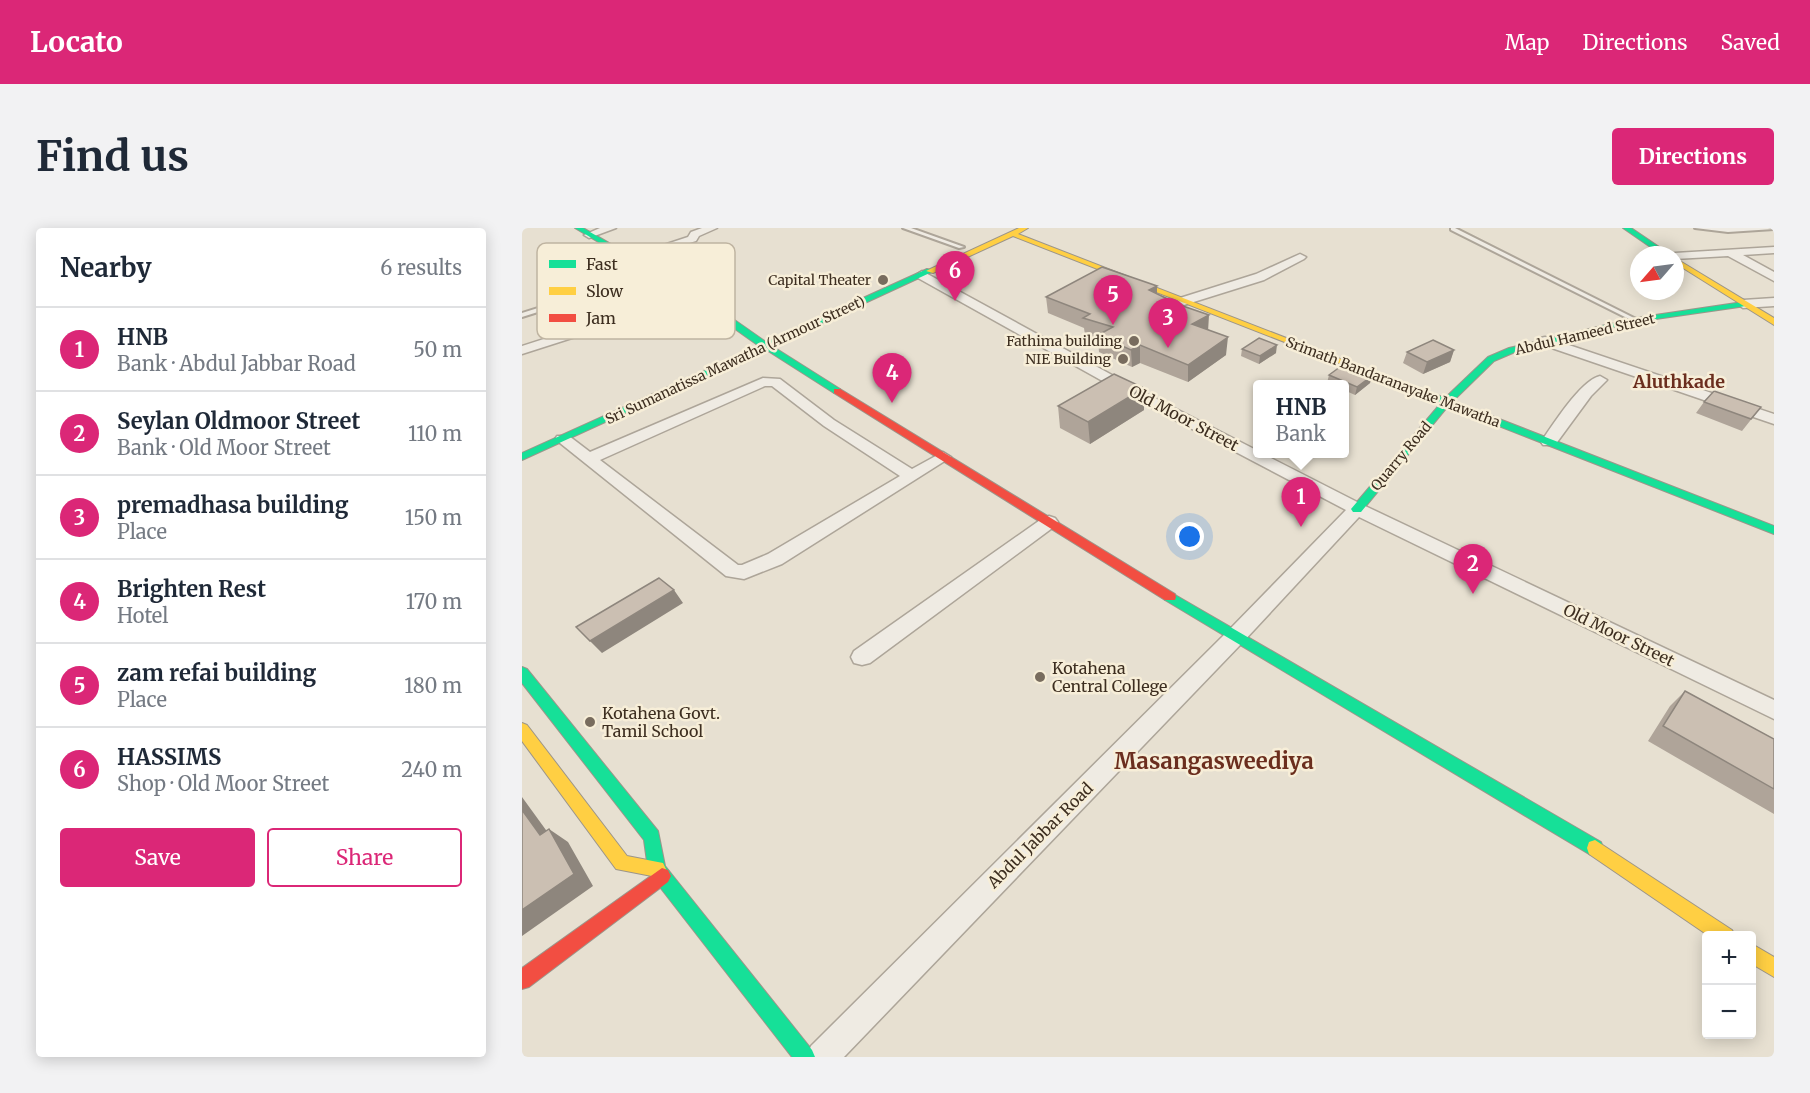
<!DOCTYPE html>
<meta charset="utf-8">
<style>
body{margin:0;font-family:Merriweather,serif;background:#f2f2f3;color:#1f2937}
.controls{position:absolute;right:18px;bottom:18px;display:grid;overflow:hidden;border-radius:6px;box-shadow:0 3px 15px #0003}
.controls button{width:54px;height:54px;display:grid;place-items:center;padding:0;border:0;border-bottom:2px solid #e0e1e3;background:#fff;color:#1f2937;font:30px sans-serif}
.compass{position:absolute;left:1108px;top:18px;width:54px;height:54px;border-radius:50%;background:#fff;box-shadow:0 3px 15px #0003;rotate:242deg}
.you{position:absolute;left:668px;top:309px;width:21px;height:21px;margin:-15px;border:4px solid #fff;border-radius:50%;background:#1a73e8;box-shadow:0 0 0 9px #1a73e833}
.badge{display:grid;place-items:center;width:39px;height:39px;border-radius:50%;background:#db2777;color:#fff;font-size:20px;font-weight:700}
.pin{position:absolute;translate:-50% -50px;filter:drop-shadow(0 2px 3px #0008)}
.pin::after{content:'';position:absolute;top:32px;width:21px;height:18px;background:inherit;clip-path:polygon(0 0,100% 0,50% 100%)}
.popup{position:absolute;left:731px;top:152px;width:96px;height:78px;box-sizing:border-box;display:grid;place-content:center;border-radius:6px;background:#fff;filter:drop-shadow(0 2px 4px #0005);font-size:20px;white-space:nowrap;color:#747a83}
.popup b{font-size:22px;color:#1f2937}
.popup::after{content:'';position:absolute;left:50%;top:100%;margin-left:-12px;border:12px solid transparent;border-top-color:#fff}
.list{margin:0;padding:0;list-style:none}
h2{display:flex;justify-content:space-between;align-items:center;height:78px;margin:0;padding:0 24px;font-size:26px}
h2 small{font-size:20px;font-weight:400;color:#747a83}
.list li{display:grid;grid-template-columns:39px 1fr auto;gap:18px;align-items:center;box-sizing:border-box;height:84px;padding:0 24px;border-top:2px solid #e0e1e3}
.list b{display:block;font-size:22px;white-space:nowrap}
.list p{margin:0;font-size:20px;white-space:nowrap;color:#747a83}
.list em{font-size:20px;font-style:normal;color:#747a83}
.actions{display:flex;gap:12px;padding:18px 24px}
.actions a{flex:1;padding:14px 0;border:2px solid #db2777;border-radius:6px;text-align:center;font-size:21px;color:#db2777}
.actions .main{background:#db2777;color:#fff}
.map{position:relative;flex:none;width:1252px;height:829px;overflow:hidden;border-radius:6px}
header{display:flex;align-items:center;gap:36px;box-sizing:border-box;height:84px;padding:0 30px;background:#db2777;color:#fff}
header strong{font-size:28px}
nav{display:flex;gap:33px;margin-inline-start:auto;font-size:21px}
.intro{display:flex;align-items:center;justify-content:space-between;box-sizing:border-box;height:144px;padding:0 36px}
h1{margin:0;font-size:42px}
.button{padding:15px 27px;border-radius:6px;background:#db2777;color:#fff;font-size:21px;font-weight:700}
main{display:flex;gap:36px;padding:0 36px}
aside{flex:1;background:#fff;border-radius:6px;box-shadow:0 3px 15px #0003}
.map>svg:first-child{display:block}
</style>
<header>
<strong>Locato</strong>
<nav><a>Map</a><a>Directions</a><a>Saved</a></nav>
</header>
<div class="intro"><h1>Find us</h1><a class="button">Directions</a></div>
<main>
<aside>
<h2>Nearby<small>6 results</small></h2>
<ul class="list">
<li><span class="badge">1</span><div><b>HNB</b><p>Bank · Abdul Jabbar Road</p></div><em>50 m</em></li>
<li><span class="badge">2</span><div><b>Seylan Oldmoor Street</b><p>Bank · Old Moor Street</p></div><em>110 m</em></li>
<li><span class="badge">3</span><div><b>premadhasa building</b><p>Place</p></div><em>150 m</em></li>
<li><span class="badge">4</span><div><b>Brighten Rest</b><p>Hotel</p></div><em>170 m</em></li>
<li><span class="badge">5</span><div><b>zam refai building</b><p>Place</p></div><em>180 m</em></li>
<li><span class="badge">6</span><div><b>HASSIMS</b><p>Shop · Old Moor Street</p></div><em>240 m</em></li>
</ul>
<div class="actions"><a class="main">Save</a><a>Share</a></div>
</aside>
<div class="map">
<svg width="1252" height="829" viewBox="0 0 1252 829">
<rect width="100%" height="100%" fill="#e7e0d1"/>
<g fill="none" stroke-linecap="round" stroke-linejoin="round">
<defs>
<path id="lane" d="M381 0H389L442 19 437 20Z
M929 0H933L1116 92 1111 93 929 2Z
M1173 0H1252V1L1206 4Z
M134 43 137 45 136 46 0 89V85Z"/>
<path id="street" d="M78 0H94L67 10 62 7Z
M180 0H195L177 8 174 13 108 33 102 30 166 9 169 4Z
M1252 19V25L1221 27 1252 44V53L1206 28 1153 31V27H1148L1153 25Z
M778 26 784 29 782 31 742 52 662 77 656 73 658 70 734 46Z
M400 43 621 164 736 223V226H741L841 277 1252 472V491L837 289 720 415 322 829H284L289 818 706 403 824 282 611 170 396 50 394 47Z
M171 63 175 64 177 67 175 70 0 126V118Z
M1252 70V78L1221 80 1215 76 1221 72Z
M1023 109 1252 186V196L1018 116 1016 113 1018 110Z
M1078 148 1085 152 1069 168 1033 217H1021L1019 214C1030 198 1059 152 1078 148Z
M241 150 258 151 312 192 390 241 421 224 429 229 260 336 222 351 204 348 33 211 35 208H47L68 224ZM243 158H250L302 198 378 248 246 326 220 337H216L78 232Z
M527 288 533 290 536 294 533 298 348 435 340 437 332 435 329 429 332 423 521 290Z"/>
<path id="fast" d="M53 0H61L174 65 244 114 405 41 412 43 250 118 318 161V165H312L243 121 0 232V225L237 118 168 69Z
M1101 0H1109L1149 27H1140Z
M1221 74H1224V78L1113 94 993 124 972 133 931 173 1252 298V306L926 178 839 284H831L829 281 919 175 893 165V161H899L923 170 966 129 987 120 1113 90Z
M648 364 1079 614 1081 620 1079 626 1073 628 1067 626 643 372 642 369Z
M0 439 5 441 136 603 143 638 290 822 293 829H270L134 654 126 641 122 612 0 455Z"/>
<path id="slow" d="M497 0H506L496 6 901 163 893 165 491 8 411 45 404 43Z
M1153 30 1252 90V97L1153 35Z
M0 495 5 497 105 628 141 635 144 641 141 647 135 649 94 641 0 513Z
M1073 612 1210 702 1213 708H1187L1067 626 1065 620 1067 614Z
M1230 716 1252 729V749L1230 736Z"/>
<path id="jam" d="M312 161H318L653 366 654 369 653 372H643L312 165Z
M140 640 146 642 149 648 146 654 7 759 0 761V740Z"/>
</defs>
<!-- lane casing -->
<use href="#lane" stroke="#ada599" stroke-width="4"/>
<!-- street casing -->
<use href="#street" stroke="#ada599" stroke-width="3"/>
<!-- fast casing -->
<use href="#fast" stroke="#9c958a" stroke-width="2"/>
<!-- slow casing -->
<use href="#slow" stroke="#9c958a" stroke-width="2"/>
<!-- jam casing -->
<use href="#jam" stroke="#9c958a" stroke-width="2"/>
<!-- lane -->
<use href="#lane" fill="#efebe3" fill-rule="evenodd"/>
<!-- street -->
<use href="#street" fill="#efebe3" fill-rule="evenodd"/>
<!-- fast -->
<use href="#fast" fill="#16e098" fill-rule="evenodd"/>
<!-- slow -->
<use href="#slow" fill="#ffcf43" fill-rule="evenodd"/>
<!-- jam -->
<use href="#jam" fill="#f24e42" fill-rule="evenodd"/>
</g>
<!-- wall -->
<path fill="#afa499" d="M635 58V66L686 102 704 127 666 154 618 135 610 139 577 124 576 112 563 107 562 100 526 85 524 69Z
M720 121 754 125 737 136 719 128Z
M932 122 928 134 901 146 881 135 885 124Z
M807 147 848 155 833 167 822 162V156H808L805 155Z
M1182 174 1239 179 1220 203 1174 185Z
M536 178 622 182 568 216 538 200Z
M1163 463 1252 511V586L1126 513 1148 478Z"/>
<!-- shaded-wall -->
<path fill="#8e867d" d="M635 58V75L627 62Z
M687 87 686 104 670 96Z
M706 109 704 127 666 154V137Z
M618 117V135L610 139 609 122Z
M755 117 754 125 737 136 738 128Z
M932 122 928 134 901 146 905 134Z
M851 147 848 155 833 167 835 159Z
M622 160V182L568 216 566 194Z
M152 362 161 375 80 425 68 413Z
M0 569 37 620 18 607 0 582Z
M27 601 46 614 71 658 0 708V682Z"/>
<!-- building -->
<path fill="#cbbfb2" stroke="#8e867d" stroke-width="1.5" d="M580 39 635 58 627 62 658 77 687 87 670 96 706 109 666 137 618 117 609 122 576 107 591 99 561 90 568 86 524 69Z
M737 110 755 117 738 128 720 121Z
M911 112 932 122 905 134 885 124Z
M822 136 851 147 835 159 807 147Z
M592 146 622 160 566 194 536 178Z
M1192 163 1239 179 1229 191 1182 174Z
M137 350 152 362 68 413 54 399Z
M1163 463 1252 511V561L1141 498Z
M0 582 18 607 27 601 52 646 0 682Z"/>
<!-- markers -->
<g fill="#786c5e" stroke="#f7eed8" stroke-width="2">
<circle cx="361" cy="52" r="6"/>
<circle cx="612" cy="113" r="6"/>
<circle cx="601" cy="131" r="6"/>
<circle cx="518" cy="449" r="6"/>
<circle cx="68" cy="494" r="6"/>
</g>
<g text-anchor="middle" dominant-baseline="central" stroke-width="5" stroke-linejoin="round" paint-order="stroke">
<!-- far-poi labels -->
<g font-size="14" fill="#3d2e20" stroke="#f7eed8" text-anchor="end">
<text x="349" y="52">Capital Theater</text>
<text x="600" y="113">Fathima building</text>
<text x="589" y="131">NIE Building</text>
</g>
<!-- far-street labels -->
<g font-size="14" fill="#3d2e20" stroke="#f7eed8">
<text transform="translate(1063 106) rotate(-13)">Abdul Hameed Street</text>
<text transform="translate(213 132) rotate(-25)">Sri Sumanatissa Mawatha (Armour Street)</text>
<text transform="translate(871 154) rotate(21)">Srimath Bandaranayake Mawatha</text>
<text transform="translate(879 228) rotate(-50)">Quarry Road</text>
</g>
<!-- street labels -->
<g font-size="16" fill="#3d2e20" stroke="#f7eed8">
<text transform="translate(662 190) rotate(28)">Old Moor Street</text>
<text transform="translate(1097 407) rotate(26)">Old Moor Street</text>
<text transform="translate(518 607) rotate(-45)">Abdul Jabbar Road</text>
</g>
<!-- poi labels -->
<g font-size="16" fill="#3d2e20" stroke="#f7eed8" text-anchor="start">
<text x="530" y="440">Kotahena<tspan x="530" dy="18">Central College</tspan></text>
<text x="80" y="485">Kotahena Govt.<tspan x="80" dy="18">Tamil School</tspan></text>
</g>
<!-- far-district labels -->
<g font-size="18" font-weight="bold" fill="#6b2e1e" stroke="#f7eed8">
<text x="1157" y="153">Aluthkade</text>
</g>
<!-- district labels -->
<g font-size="22" font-weight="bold" fill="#6b2e1e" stroke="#f7eed8">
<text x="692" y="533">Masangasweediya</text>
</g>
</g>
<!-- legend -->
<rect x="15" y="15" width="198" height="96" rx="9" fill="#f7eed8" stroke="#bfb4a1" stroke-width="1.5"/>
<rect x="27" y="32" width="27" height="8" fill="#16e098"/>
<rect x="27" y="59" width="27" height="8" fill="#ffcf43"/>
<rect x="27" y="86" width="27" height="8" fill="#f24e42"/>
<g font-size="16" fill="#3d2e20">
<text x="64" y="42">Fast</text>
<text x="64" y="69">Slow</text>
<text x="64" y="96">Jam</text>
</g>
</svg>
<div class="controls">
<button>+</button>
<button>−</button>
</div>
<svg class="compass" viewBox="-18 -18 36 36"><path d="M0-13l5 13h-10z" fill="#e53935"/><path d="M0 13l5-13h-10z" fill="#747a83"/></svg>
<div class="you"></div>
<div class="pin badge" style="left:779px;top:299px">1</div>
<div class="popup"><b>HNB</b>Bank</div>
<div class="pin badge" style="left:951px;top:366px">2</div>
<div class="pin badge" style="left:646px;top:120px">3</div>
<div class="pin badge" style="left:370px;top:175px">4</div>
<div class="pin badge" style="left:591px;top:97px">5</div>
<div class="pin badge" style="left:433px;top:73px">6</div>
</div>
</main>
